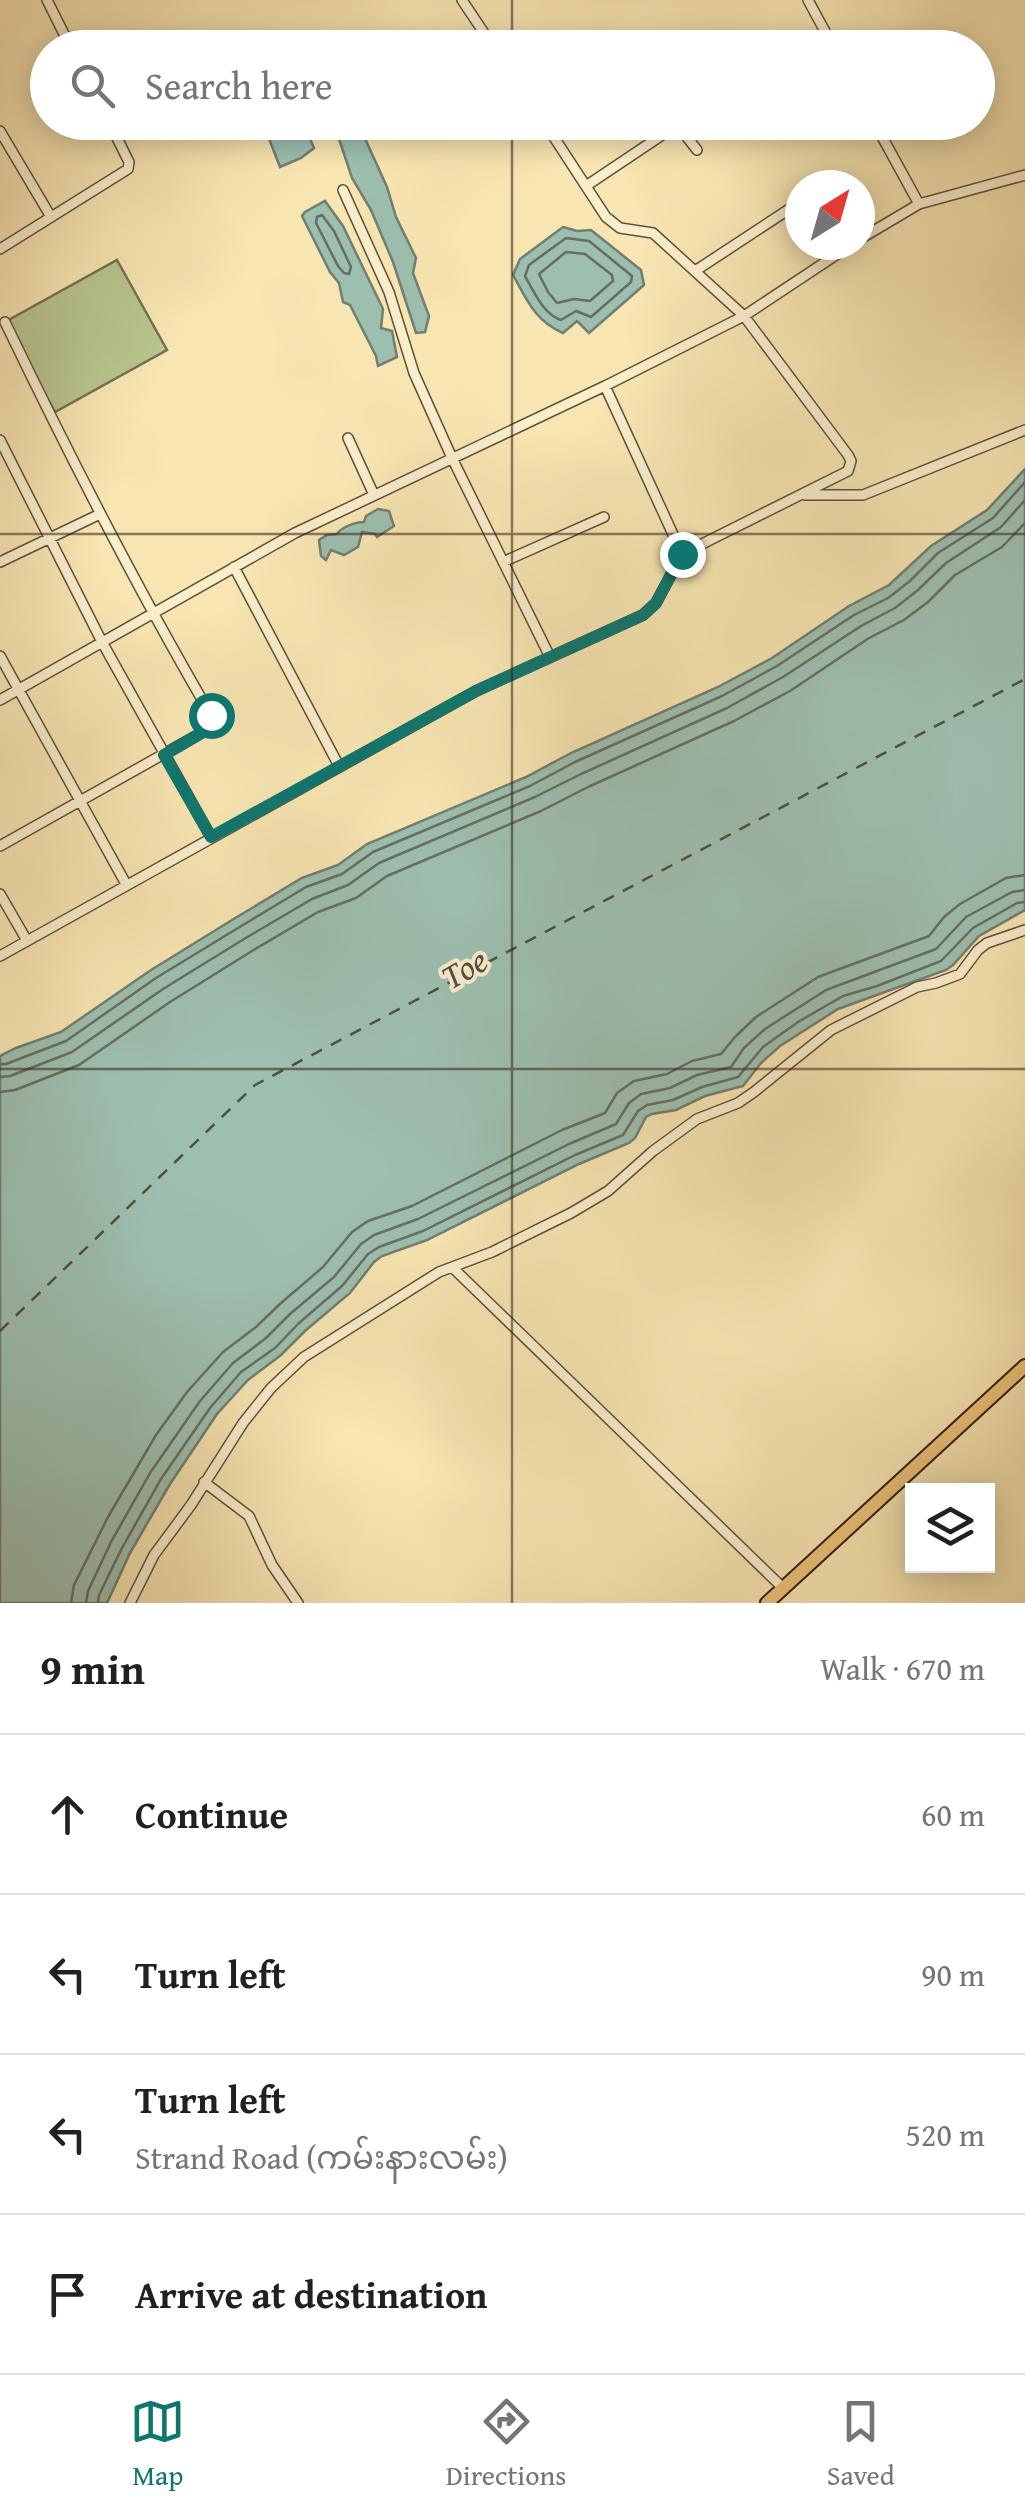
<!DOCTYPE html>
<meta charset="utf-8">
<style>
body{margin:0;font-family:"Gentium Book Plus","Noto Sans Myanmar",serif;background:#f2f2f2;color:#202124}
.controls{position:absolute;right:30px;bottom:30px;display:grid;overflow:hidden;border-radius:0px;box-shadow:0 5px 25px #0003}
.controls button{width:90px;height:90px;display:grid;place-items:center;padding:0;border:0;border-bottom:2px solid #e0e0e0;background:#fff;color:#202124;font:50px sans-serif}
.compass{position:absolute;left:785px;top:170px;width:90px;height:90px;border-radius:50%;background:#fff;box-shadow:0 5px 25px #0003;rotate:37deg}
.stop{position:absolute;width:30px;height:30px;margin:-22px;border:8px solid #0f766e;border-radius:50%;background:#fff}
.stop.end{background:#0f766e;border-color:#fff;box-shadow:0 2px 10px #0008}
.list{margin:0;padding:0;list-style:none}
h2{display:flex;justify-content:space-between;align-items:center;height:130px;margin:0;padding:0 40px;font-size:42px}
h2 small{font-size:32px;font-weight:400;color:#757577}
.list li{display:grid;grid-template-columns:65px 1fr auto;gap:30px;align-items:center;box-sizing:border-box;height:160px;padding:0 40px;border-top:2px solid #e0e0e0}
.list b{display:block;font-size:38px;white-space:nowrap}
.list p{margin:0;font-size:32px;white-space:nowrap;color:#757577}
.list em{font-size:32px;font-style:normal;color:#757577}
.icon{flex:none;width:55px;height:55px;fill:none;stroke:currentColor;stroke-width:2;stroke-linecap:round;stroke-linejoin:round}
.map{position:relative;flex:none;width:1025px;height:1603px;overflow:hidden}
.search{position:absolute;background:#fff;box-shadow:0 5px 25px #0003;left:30px;right:30px;top:30px;height:110px;display:flex;align-items:center;gap:25px;box-sizing:border-box;padding:0 35px;border-radius:55px;color:#757577;font-size:38px}
.sheet{height:770px;background:#fff}
nav{display:flex;justify-content:space-around;align-items:center;box-sizing:border-box;height:140px;border-top:2px solid #e0e0e0;background:#fff;font-size:28px;color:#757577}
nav a{display:grid;justify-items:center;gap:5px}
nav .on{color:#0f766e}
.map>svg:first-child{display:block}
</style>
<div class="map">
<svg width="1025" height="1603" viewBox="0 0 1025 1603">
<rect width="100%" height="100%" fill="#f7e5b2"/>
<filter id="stains"><feTurbulence type="fractalNoise" baseFrequency=".002" numOctaves="4"/><feColorMatrix values="0 0 0 0 .2 0 0 0 0 .09 0 0 0 0 .02 0 0 0 .5 -.17"/></filter>
<radialGradient id="worn" r=".72"><stop offset=".6" stop-color="#630" stop-opacity="0"/><stop offset="1" stop-color="#630" stop-opacity=".3"/></radialGradient>
<!-- green -->
<path fill="#b8c690" stroke="#747251" stroke-width="2.5" d="M117 260 167 350 55 412 5 322Z"/>
<!-- water -->
<path fill="#9dbfb0" stroke="#717e71" stroke-width="2.5" d="M345 122 358 123 387 187 396 217 416 258 413 273 429 316 425 332 416 333 393 262 371 210 352 178 335 127Z
M263 123H306L307 132 314 148 301 158 280 167Z
M325 201 343 226 383 309 381 328 392 331 397 357 378 366 376 356 350 305 343 302 339 283 330 272 302 216 305 212Z
M563 227 577 231 591 230 641 270 644 285 589 333 577 321 563 333C535 321 527 300 513 275L520 259Z
M1025 469V910L979 936 953 965 946 970 838 1009 780 1046 761 1063 743 1086 705 1096 676 1110 652 1114 646 1117 635 1138 629 1143 579 1164 427 1240 382 1256 374 1262 350 1293 305 1331 281 1355 248 1380 217 1414 170 1484 130 1553 107 1603H0V1056L16 1048 61 1032 151 970 232 920 302 878 338 865 367 844 526 777 571 753 718 687 772 658 849 606 889 585 931 546 987 510Z
M378 509 389 511 394 526 377 537 375 534 362 532 358 547 344 555 331 550 326 560 321 556 319 540 327 535 337 534C341 527 356 522 364 522L366 516Z"/>
<g fill="none" stroke-linecap="round" stroke-linejoin="round">
<!-- shore -->
<path stroke="#666e61" stroke-width="2.5" d="M322 215 334 231 351 267 349 274 344 273 338 266 316 223 317 217Z
M566 238 589 241 632 276 631 282 591 317 576 311 561 320C544 315 534 292 525 276L529 265Z
M566 252 585 254 612 275 613 281 590 301 574 299 557 303 548 292 539 274Z
M0 1064H6L66 1041 156 978 238 928 306 887 342 874 373 852 530 786 575 762 722 696 777 666 854 615 888 598 910 581 938 553 993 518 1025 482
M0 1077 10 1076 72 1052 163 989 244 939 312 899 348 885 379 863 535 797 581 774 727 708 783 677 861 626 895 608 918 590 946 563 1001 527 1025 500
M0 1092 15 1090 79 1065 170 1002 252 951 318 912 356 898 387 876 541 811 588 787 734 721 790 691 869 638 904 620 928 602 955 575 1002 547 1025 523
M71 1603 74 1585 108 1517 156 1435 187 1392 223 1352 256 1327 281 1303 323 1267 352 1232 368 1221 412 1206 562 1130 605 1113 617 1093 634 1081 667 1074 692 1061 721 1054 735 1037 756 1017 818 977 929 936 944 917 960 904 1006 878 1025 875
M86 1603 88 1591 111 1542 150 1473 200 1401 233 1363 266 1338 290 1314 334 1277 361 1244 374 1235 418 1219 569 1144 616 1124 629 1103 641 1094 670 1088 697 1075 731 1067 744 1048 765 1029 826 990 936 949 966 917 1012 892 1025 890
M98 1603 99 1595 122 1548 161 1479 210 1408 241 1372 275 1348 299 1323 342 1286 368 1254 379 1247 423 1231 575 1155 623 1135 638 1111 647 1105 673 1100 702 1087 738 1077 763 1047 798 1022 843 996 877 986 941 961 973 928 1017 903 1025 902"/>
<!-- ferry -->
<path stroke="#504e41" stroke-width="2.5" stroke-dasharray="12 10" stroke-linecap="butt" d="M0 1331 255 1085 1025 679"/>
<defs>
<path id="minor" d="M47 0 71 48
M462 0 494 48
M808 0 834 48
M874 122 919 204
M0 131 51 217
M586 186 674 127 683 132 697 150
M343 190 389 292 414 373 452 458 550 657
M860 239 919 204 1025 175
M0 249 128 169 129 162 109 122
M695 271 800 202
M605 386 682 554
M348 438 374 495
M0 440 102 642 211 837
M805 495H863L1025 430
M0 562 100 514
M503 562 604 517
M234 567 339 766
M0 656 126 884
M0 700 295 533 605 386 744 316 851 245
M0 846 210 728 211 715C136 587 69 455 5 322
M0 894 26 939
M0 956 476 691 643 615 656 603 682 554 848 471 851 461 848 455 744 316 653 233 620 228 606 217 544 122
M453 1268 783 1588
M204 1482 249 1516 272 1565 298 1603
M130 1603 154 1555 191 1505 243 1423 271 1388 304 1357 439 1272 492 1252 571 1213 608 1191 653 1151 697 1119 738 1103 754 1092 831 1030 917 987 936 983 960 974 978 950 987 943 1025 930"/>
<path id="primary" d="M767 1603 1025 1366"/>
</defs>
<!-- minor casing -->
<use href="#minor" stroke="#614f3a" stroke-width="12"/>
<!-- primary casing -->
<use href="#primary" stroke="#2f1d12" stroke-width="16"/>
<!-- minor -->
<use href="#minor" stroke="#faeecd" stroke-width="9"/>
<!-- primary -->
<use href="#primary" stroke="#ecc279" stroke-width="12"/>
</g>
<g fill="none" stroke-linecap="round" stroke-linejoin="round">
<!-- route -->
<path stroke="#0f766e" stroke-width="12" d="M211 715 210 728 164 755 211 837 476 691 643 615 656 603 682 554"/>
</g>
<!-- grid -->
<path fill="none" stroke="#2f1d12" stroke-width="2.5" stroke-opacity="0.55" d="M512 0V48M512 122V1603M0 534H1025M0 1069H1025"/>
<g text-anchor="middle" dominant-baseline="central" stroke-width="8" stroke-linejoin="round" paint-order="stroke">
<!-- water labels -->
<g font-size="35" font-style="italic" fill="#504e41" stroke="#faeecd">
<text transform="translate(464 968) rotate(-30)">Toe</text>
</g>
</g>
<rect width="100%" height="100%" filter="url(#stains)"/>
<rect width="100%" height="100%" fill="url(#worn)"/>
</svg>
<div class="controls">
<button><svg class="icon" aria-label="layers" viewBox="0 0 24 24"><path d="M12 4l9 5-9 5-9-5zM3 14l9 5 9-5"/></svg></button>
</div>
<svg class="compass" viewBox="-18 -18 36 36"><path d="M0-13l5 13h-10z" fill="#e53935"/><path d="M0 13l5-13h-10z" fill="#757577"/></svg>
<div class="stop" style="left:211px;top:715px"></div>
<div class="stop end" style="left:682px;top:554px"></div>
<div class="search"><svg class="icon" aria-label="search" viewBox="0 0 24 24"><circle cx="10" cy="10" r="6"/><path d="M15 15l6 6"/></svg>Search here</div>
</div>
<section class="sheet">
<h2>9 min<small>Walk · 670 m</small></h2>
<ul class="list">
<li><svg class="icon" aria-label="ahead" viewBox="0 0 24 24"><path d="M12 20V5M6 11l6-6 6 6"/></svg><div><b>Continue</b></div><em>60 m</em></li>
<li><svg class="icon" aria-label="left" viewBox="0 0 24 24"><path d="M17 20v-9H6M10 6l-5 5 5 5"/></svg><div><b>Turn left</b></div><em>90 m</em></li>
<li><svg class="icon" aria-label="left" viewBox="0 0 24 24"><path d="M17 20v-9H6M10 6l-5 5 5 5"/></svg><div><b>Turn left</b><p>Strand Road (ကမ်းနားလမ်း)</p></div><em>520 m</em></li>
<li><svg class="icon" aria-label="arrive" viewBox="0 0 24 24"><path d="M6 21V4h12l-3 4 3 4H6"/></svg><div><b>Arrive at destination</b></div></li>
</ul>
</section>
<nav>
<a class="on"><svg class="icon" aria-label="map" viewBox="0 0 24 24"><path d="M3 6l6-2 6 2 6-2v14l-6 2-6-2-6 2zM9 4v14M15 6v14"/></svg>Map</a>
<a><svg class="icon" aria-label="directions" viewBox="0 0 24 24"><path d="M12 3l9 9-9 9-9-9zM9 14v-3h6M13 9l2 2-2 2"/></svg>Directions</a>
<a><svg class="icon" aria-label="saved" viewBox="0 0 24 24"><path d="M7 4h10v16l-5-4-5 4z"/></svg>Saved</a>
</nav>
